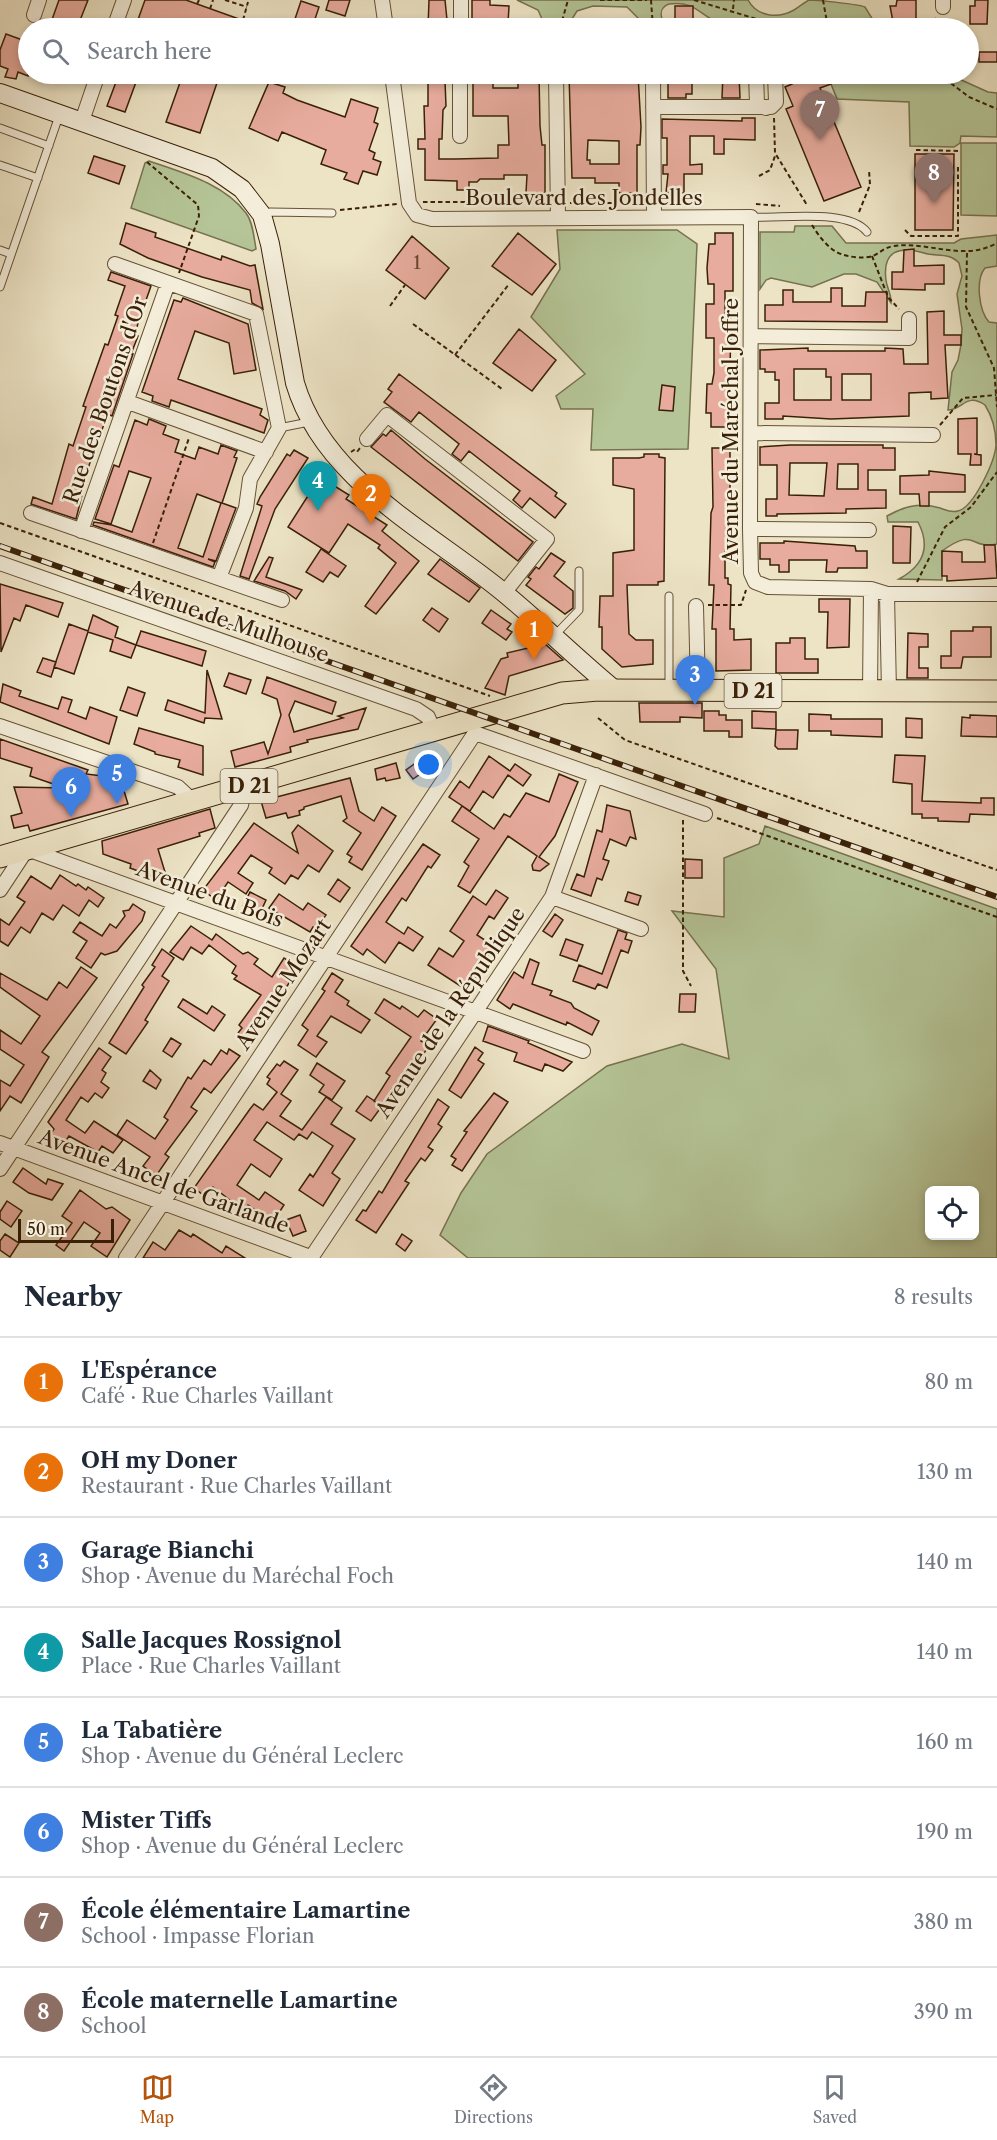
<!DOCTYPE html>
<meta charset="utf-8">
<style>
body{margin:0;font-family:"Libre Caslon Text",serif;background:#f2f2f3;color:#1f2937}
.controls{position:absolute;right:18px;bottom:18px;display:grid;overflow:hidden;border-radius:9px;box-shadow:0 3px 9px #0003}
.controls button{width:54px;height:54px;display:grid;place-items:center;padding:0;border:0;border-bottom:2px solid #e0e1e3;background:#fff;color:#1f2937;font:30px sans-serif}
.scale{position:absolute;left:18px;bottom:15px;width:96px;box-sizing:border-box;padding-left:6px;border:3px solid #392007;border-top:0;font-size:16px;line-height:21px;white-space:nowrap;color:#392007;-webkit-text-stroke:4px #f3edda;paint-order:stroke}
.you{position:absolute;left:429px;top:765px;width:21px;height:21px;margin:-15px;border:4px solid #fff;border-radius:50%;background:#1a73e8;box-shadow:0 0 0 9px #1a73e833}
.badge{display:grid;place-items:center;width:39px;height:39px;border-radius:50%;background:#b45309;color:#fff;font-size:20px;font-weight:700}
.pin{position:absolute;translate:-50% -50px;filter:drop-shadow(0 2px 3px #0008)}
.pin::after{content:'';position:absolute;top:32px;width:21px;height:18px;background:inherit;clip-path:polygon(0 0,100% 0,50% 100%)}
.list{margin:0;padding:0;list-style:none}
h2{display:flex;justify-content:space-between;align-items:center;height:78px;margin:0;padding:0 24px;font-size:26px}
h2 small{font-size:20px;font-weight:400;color:#747a83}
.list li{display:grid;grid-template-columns:39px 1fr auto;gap:18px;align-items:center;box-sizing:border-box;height:90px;padding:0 24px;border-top:2px solid #e0e1e3}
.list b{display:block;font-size:22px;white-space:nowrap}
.list p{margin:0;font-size:20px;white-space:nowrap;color:#747a83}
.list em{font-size:20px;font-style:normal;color:#747a83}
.icon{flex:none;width:33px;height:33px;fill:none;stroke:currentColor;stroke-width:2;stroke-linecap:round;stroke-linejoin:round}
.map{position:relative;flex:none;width:997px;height:1258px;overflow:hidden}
.search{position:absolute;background:#fff;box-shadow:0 3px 9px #0003;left:18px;right:18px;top:18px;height:66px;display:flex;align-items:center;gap:15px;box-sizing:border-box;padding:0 21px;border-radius:33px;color:#747a83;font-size:22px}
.sheet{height:798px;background:#fff}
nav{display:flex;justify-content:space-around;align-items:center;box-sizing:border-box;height:84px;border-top:2px solid #e0e1e3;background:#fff;font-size:16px;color:#747a83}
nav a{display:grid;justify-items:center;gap:3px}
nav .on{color:#b45309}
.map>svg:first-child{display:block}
</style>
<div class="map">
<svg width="997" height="1258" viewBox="0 0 997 1258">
<rect width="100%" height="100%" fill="#ede4c6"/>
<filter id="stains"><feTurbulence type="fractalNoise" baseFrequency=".00333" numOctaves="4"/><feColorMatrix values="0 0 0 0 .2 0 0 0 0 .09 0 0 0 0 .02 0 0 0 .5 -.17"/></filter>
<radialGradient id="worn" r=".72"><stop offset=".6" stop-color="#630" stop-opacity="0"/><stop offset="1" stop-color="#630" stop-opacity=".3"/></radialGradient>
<!-- green -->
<path fill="#b5c597" stroke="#77724f" stroke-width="1.5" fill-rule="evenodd" d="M517 0H748C757 17 778 19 794 10 799 7 805 2 809 0 816 0 858 4 865 7L878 28H764C750 18 737 27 723 24 701 19 698 0 669 4 661 7 660 12 662 19H639L627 7 593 6 577 11 572 19H542L538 10Z
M827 74H948L988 92 997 93V137L961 136 960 143 954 147 910 146 909 102 837 99Z
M961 143H997V216L961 215Z
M149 161C183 173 223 183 246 213 253 222 254 238 256 249L252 251 131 208 145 163Z
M795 226H832L846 243H954L961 239 997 235V266L985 268C975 280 979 311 989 322L997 323V544C968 550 977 526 942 551V580L899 579C923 566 931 547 918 522H888L887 516C904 506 921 502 940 508 946 510 951 513 958 511 974 507 995 461 996 445 996 431 992 416 985 405 966 392 963 410 948 410L952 372 958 360 961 345 962 329 957 294 962 276 959 263C949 252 936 257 924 253 900 246 882 250 886 280 887 289 892 295 891 303L877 282 856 274H844L812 287 771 278 766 280 760 289V232H794Z
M557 230H677L697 244 688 449 591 450 593 409H561L556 396 585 374 531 317 560 269Z
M765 826 997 909V1258H468L440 1235 461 1193 487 1154 607 1066 682 1044 729 1059 716 969 672 911 724 917V858L759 844ZM930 1190H974V1236H930Z"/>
<!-- building -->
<path fill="#e8ac9e" stroke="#392007" stroke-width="1.5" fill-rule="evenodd" d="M59 0H88L77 28H49Z
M145 0H186L239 19 236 28H135Z
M329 0H350L345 16 326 10Z
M429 0H445L447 20H443V26H439V28H428Z
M472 0H490V5L509 6 508 24H496V28H472Z
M897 0H916V28H898V22H893L890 6H896Z
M975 0H988L987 24H970V6H975Z
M301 1 319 7 312 28H292Z
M675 6H693V24L675 23Z
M6 34 28 42V76L18 72 16 79 5 77 8 69 0 66V50Z
M979 52H997V62H979Z
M119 74H139L125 112 107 106Z
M183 74H220L200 133 166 122Z
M428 74H444L445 81 446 106 443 110 442 139H439V159H455L498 158V145H509L508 116H473V74H493V88H518V82H526V74H539L540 126 542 145H545V193H526L527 175H504V179H480L477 182H469V190H457V181L425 180V149H418V139H425L424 106H428Z
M569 74H592V82H623V74H638L641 127 640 145H637V193H619V183H595V178H572ZM588 140 619 141V164H590V160H587Z
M723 74H739L740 98H722Z
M788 74H827L831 84 820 88 861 187 824 201 786 109 793 106 785 87 792 84Z
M668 81H692V94H686V98H668Z
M269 82 285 87 283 93 297 100 345 117 351 99 378 108 374 122 378 124 369 150 375 153 373 159 381 162 377 175 363 171 358 184 344 179 347 173 321 164 326 150 282 132 278 141 249 128Z
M742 118H755V140L724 139V154H714V136H690V165L702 164V174H684V193H666L668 174H663V165H667V138H662V119L742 121Z
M915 154H954L953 230H915Z
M94 156 125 166 119 184 88 173Z
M126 223 156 233 155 237 221 260 222 256 250 266 255 265 263 309 252 303 250 290 202 277 148 258 120 244Z
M518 233 556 264 532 295 492 266Z
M715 233H733V291H725V317H731L729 427H711V413H706L707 384H712L714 373V338H706V304H714V284H708L707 268 709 244H715Z
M412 236 449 268 425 299 386 270Z
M914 249V266L944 265V284H925V290L892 289V272H903L904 250Z
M111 272 151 286 138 323 135 335 138 336 131 354H133L112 416 108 414 93 453 80 494 82 495 76 519 31 504 33 497 52 504 69 444 73 446 86 407 83 406 105 344 108 345 118 316 115 315 125 286 108 280Z
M831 288H842V306H865L866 292H887V322L765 321V305H783V290H793V302H831Z
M183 298 248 324 256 370 234 374 229 343 195 331 178 379 262 409 260 415 268 420 264 433 171 400 169 407 152 401 153 396 142 392 174 300 181 302Z
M944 311V335H961V345H945L948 398 931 399V392L909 393V416L831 419 783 416V419H765V403H779V380H775V372H765V369H760V350L808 348V351H885V348L903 349 904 364H928L927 312ZM794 369H826V377H831V400H794ZM842 374H871V400H842Z
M519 329 556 360 532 391 493 363Z
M399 374 557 493 555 496 566 504 555 518 530 498 522 508 513 500 520 491 469 451 461 461 452 454 459 444 419 412 411 422 384 402 392 392 388 389Z
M662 385 675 387 673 411 659 410Z
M977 418V454H974L981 455V465H970L971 454H958V419Z
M149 419 166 426 163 434 179 440 175 452 195 459 199 447 218 454 221 445 237 451 234 457 237 458 222 503 236 508 216 561 208 559 215 562 213 567 93 525 94 522 112 525 132 532 151 478 129 471 111 524 95 519 114 465 119 467 135 420 147 425ZM197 494 221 503 203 557 178 548Z
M391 430 425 459 533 542 518 561 371 447 383 434 386 436Z
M790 445H883V448H895V470H868V490H886V508L846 509V513L777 514V516H766V499H777V465H760V447ZM790 463H827L824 496 789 495ZM838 464H858V489H837Z
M712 448H730V526H728L725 554V578H728V584L731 585 730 629H734V640L751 639V670L716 671V629H712L714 585H709L711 513 713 507Z
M294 450 308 458 275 509 249 579 240 576 262 506 257 504 260 497 287 454 290 456Z
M644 454H659V457L665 458 664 581 658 582V585H627L629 634 636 640H653V664L622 667 602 649V627H599L600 596H613V553L634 550V489L613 485V458H639L644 457Z
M929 471 965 475V492H929V506H920L919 494H900V476L929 475Z
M320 477 349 495 346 499 387 525 382 531 419 561 376 614 365 606 396 563 378 548 380 545 348 524 329 553 288 527Z
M893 526 911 527 910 563H893Z
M784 541 855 546 856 551H867V568H838L837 572H826L827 560H789V572H779V565H770V559H760V543H784Z
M984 545H995L997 578 947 581V576H942V551L962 552V562H985Z
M321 549 346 566 338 577 330 572 323 582 306 572Z
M551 553 565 562 554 576 573 591V608L565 614 526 585 531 579 528 577 536 567 539 569Z
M269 557 273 558 266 577 302 590 296 599 285 591 254 581Z
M440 559 480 588 469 602 428 574Z
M0 584 63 603 58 617 26 605 20 621 14 618 1 652Z
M819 599H850L849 647 827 648 828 612H819Z
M432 608 448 619 439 632 423 620Z
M491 610 511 624 507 629 512 632 506 640 482 623Z
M93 615 118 627 115 637 136 645 131 658 110 651 113 640 88 632 74 674 54 667 69 624 88 631Z
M973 627H991V657H963L961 668H941V656H951V631H973Z
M141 631 206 651 202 666 136 645Z
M908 633 928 634V647H919V668H928V678H907Z
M790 638H805V659H818V673H776V643H790Z
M545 644 563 660 509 676 505 695 485 688 501 659 508 657 507 653Z
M43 658 56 662 51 677 37 672Z
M207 670 222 719 205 718 204 723 165 710 168 700 205 713Z
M229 673 251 680 246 694 224 686Z
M267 677 336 702 332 714 295 701 289 715 294 732 343 718 338 716 366 708 358 729 307 740 308 742 290 747 291 752 235 767 231 751 264 742 268 754 281 715 277 699 262 693Z
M3 684 21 691 19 696 58 709 62 697 72 700 68 712 86 719 90 707 117 717 109 744 0 702Z
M128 687 145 693 137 716 120 710Z
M639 703H702V718L680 717V722H640Z
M704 711H719V715H726V720H742V737H729V731H704Z
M752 711 776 712V729L752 728Z
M809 714 831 715V719H882V737L831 735V731H809Z
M970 715 997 716V737L961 736 962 717 970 718Z
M906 718 922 719V738L906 737Z
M139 728 203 746V775L178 767 180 760 155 754V752L134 744Z
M776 730H798L797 749H778L775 746Z
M0 739 88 770 86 774 110 777V784L121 781 128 804 30 831 28 825 14 828 11 816 22 813 14 787 65 788 30 776 32 768 0 758Z
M428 754 435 764 413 779 406 770Z
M895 755 925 756 922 801 981 803V798H994V815L970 814 969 822 938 821V818H922V814H912V784L893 782Z
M489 756 510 771 515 764 531 775 523 786 508 775 493 798 483 791 470 811 449 797 460 781 469 788Z
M396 763 400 778 386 781 385 778 377 780 375 769Z
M559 774 578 782 555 836 539 857 549 864 540 871 533 870 532 865 537 856 508 836 470 893 458 886 469 866 464 862 479 839 452 821 462 806 494 829 504 814 510 817 526 793 549 802Z
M350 778 359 811 374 821 382 807 396 816 362 870 349 862 352 857 347 854 361 833 343 821 347 818 341 796 304 807V809L299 811 300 815 288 818 286 813 266 818 261 801Z
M607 805 630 811 636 839 630 837 626 846 610 839 603 859 609 861 602 880 597 878 591 896 571 889 577 874 584 877 597 830 602 832Z
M210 809 215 828 199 833 200 836 158 849 168 882 130 868 131 864 103 854 102 841Z
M254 823 298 853 292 833 298 825 333 851 319 872 308 865 298 879 291 875 285 884 269 873 272 868 251 855 238 873 253 883 246 894 228 882 216 900 203 890Z
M423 844 440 855 431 868 428 866 406 901 402 898 386 922 404 934 408 927 423 937 413 951 399 942 385 963 367 949 363 955 351 946Z
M685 859 702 860V878H685Z
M60 875 76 886 78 884 86 890 88 887 104 898 98 907 89 900 79 916 63 905 53 920 42 913 30 933 21 927 8 946 0 941V919L9 925 25 902 17 897 31 876 51 889Z
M338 879 350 888 340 902 328 894Z
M496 890 508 898 494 919 489 916 477 935 494 946 468 991 428 965 439 948 453 957 464 941 450 931 473 896 486 905Z
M250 892 266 900 260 913 243 906Z
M628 892 641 896 638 905 625 901Z
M279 894 303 910 308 903 326 915 316 929 313 927 310 932 269 908Z
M133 904 145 912 142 921 117 951 105 955 101 953 91 968 76 958 87 941 73 932 80 922 102 936 110 924 116 928 125 916 123 911 129 910Z
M555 914 563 920 552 937 543 931Z
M191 926 212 940 216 934 243 954 248 952 258 959 254 964 272 977 284 958 299 968 266 1018 263 1022 260 1020 247 1039 238 1033 242 1028 239 1025 261 995 234 979 237 976 232 973 236 966 209 945 202 954 191 947 183 960 170 952Z
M618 930 627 933 625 939 632 941 628 953 621 950 607 988 598 984 595 989 573 981 579 965 602 974Z
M566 939 583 945 577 961 560 955Z
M162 949 174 958 162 976 169 981 145 1020 148 1022 126 1054 109 1043 144 987 142 985 155 967 152 965Z
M530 959 539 963 532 984 552 991 550 995 571 1003 574 1008 599 1021 592 1035 567 1022 566 1025 513 1004 510 1009 497 1000 514 972 523 978Z
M81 967 97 978 42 1052 49 1057 21 1103 10 1096 0 1111V1080L10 1086 24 1065 0 1049V1030L21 1044 40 1016 0 987V973L47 1000 59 982 67 988Z
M332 973 343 980 335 992 349 1001 347 1005 370 1020 361 1033 331 1016 317 1036 327 1042 316 1057 298 1045 308 1030 302 1025 325 991 322 989Z
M680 994H696L695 1012H679Z
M183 999 207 1014 212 1006 225 1015 214 1031 178 1007Z
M384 999 400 1009 402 1006 418 1017 424 1010 437 1019 421 1041 429 1046 417 1063 414 1061 387 1110 374 1101 390 1076 386 1073 411 1037 375 1013Z
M488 1026 529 1041 528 1043 572 1062 563 1071 545 1064 542 1071 514 1061 517 1053 483 1041Z
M171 1038 181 1044 172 1057 163 1051Z
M475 1047 483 1053 478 1060 484 1064 461 1098 449 1090Z
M99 1048 111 1057 102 1070 106 1073 101 1082 109 1088 102 1098 95 1093 88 1102 81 1097 66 1120 85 1133 94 1121 123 1140 113 1153 102 1146 98 1152 69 1136 63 1145 50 1135 54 1129 48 1122Z
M229 1049 240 1056 211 1093 204 1088 191 1107 197 1111 165 1154 169 1157 156 1176 143 1166 150 1157 117 1135 127 1120 155 1139 168 1120 164 1117 188 1077 191 1079 204 1060 211 1065 221 1050 227 1054Z
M284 1061 298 1070 281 1094 291 1101 280 1116 302 1130 326 1097 342 1108 331 1124 355 1139 332 1173 340 1179 323 1206 299 1190 310 1174 313 1177 333 1146 312 1132 307 1139 299 1134 294 1140 267 1122 254 1140 282 1159 270 1177 251 1164 237 1185 259 1200 265 1192 284 1205 273 1222 248 1205 244 1211 213 1187 206 1197 194 1188 250 1109 254 1104 263 1110 277 1092 267 1084 270 1079 267 1077 277 1064 280 1066Z
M317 1063 345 1081 332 1100 319 1092 324 1085 310 1075Z
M150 1070 161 1080 156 1089 143 1081Z
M494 1093 508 1102 462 1171 452 1165 456 1159 451 1156 467 1132 464 1131Z
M367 1096 382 1106 371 1121 356 1111Z
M438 1099 449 1107 438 1124 442 1127 428 1147 433 1150 425 1161 421 1158 405 1181 409 1183 376 1233 356 1220 363 1210 366 1211 379 1191 382 1193Z
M23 1168 46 1184 48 1179 63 1184 52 1200 29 1193 13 1182Z
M80 1190 106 1209 112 1207 130 1220 107 1257 91 1246 100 1233 84 1222 64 1251 56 1245 72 1223 62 1216Z
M7 1201 22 1211 11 1227 0 1219V1212Z
M300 1215 306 1231 293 1236 286 1220Z
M179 1230 191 1237 193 1234 222 1253 226 1246 245 1258H143L153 1242 165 1250Z
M5 1234 19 1243 10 1257 0 1250V1241Z
M402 1234 412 1241 405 1251 396 1244Z"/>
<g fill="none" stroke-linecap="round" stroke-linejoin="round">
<defs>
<path id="service" d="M0 128 49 146
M0 165 38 178
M262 215 270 212 332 213
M751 217C781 219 848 208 867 232
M0 250 11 254
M0 287 59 116
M279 428 309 422
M669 596V689
M554 636 579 610V571"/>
<path id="minor" d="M382 0 386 28
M943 7V0
M34 15 39 0
M114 28 124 0
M461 28V0
M392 74 409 203 417 215 432 219 751 217 750 529 751 573 755 582 768 587 871 589 887 594H997
M460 74V136
M556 74 558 217
M653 74 654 216
M756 74 757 104 766 108
M653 107H771L776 102 775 74
M82 121 98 74
M115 264 256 314 279 428 250 479 246 508 219 578
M751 336 909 338V319
M128 402 266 452
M751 433 933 435
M367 439 387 415 547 539 504 593
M31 513 282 600
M750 529 869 530
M81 531 168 283
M0 563 416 709 428 717 434 732
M887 594 889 692
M696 606 698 691
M870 692 871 589
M0 726 178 787 193 801
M475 733 705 814
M0 890 27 849 583 1051
M552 897 641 929
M0 1143 313 1258
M0 1169 241 805 245 787
M126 1258 475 733
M311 1258 552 897 596 775"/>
<path id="secondary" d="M0 93 212 168 242 189 262 215 270 244 295 383C324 481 429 531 503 592 542 624 577 659 616 691"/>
<path id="primary" d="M0 857 562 693 598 690 997 691"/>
</defs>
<!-- service casing -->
<use href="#service" stroke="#665137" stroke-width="9"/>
<!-- minor casing -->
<use href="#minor" stroke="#665137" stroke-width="16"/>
<!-- secondary casing -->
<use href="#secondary" stroke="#392007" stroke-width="20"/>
<!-- primary casing -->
<use href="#primary" stroke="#392007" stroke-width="23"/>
<!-- path -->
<path stroke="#392007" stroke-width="2" stroke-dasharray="4.5 3" stroke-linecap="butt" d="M225 0 247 7
M600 0H647
M651 0 653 28
M694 0 763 21 829 28
M823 0 828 28
M197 4 199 0
M210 9 213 0
M733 9 734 0
M243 20 248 2
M765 22 773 28
M560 28 568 0
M931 28 936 18
M939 74 969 97 997 109
M774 118 775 153 807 205
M916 150 961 151
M147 162 198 205 199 216 179 273
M759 176 770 170 775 156
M423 202H544
M570 203H631
M756 204 780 206
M340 210 397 204
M859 212 870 185 869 170
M812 225C818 235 829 250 841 254 848 257 865 259 873 256 881 252 884 248 893 246 929 241 963 262 997 243
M905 230 911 236H958V164
M967 253 966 307 994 368 997 407
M872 256 888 297 899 309
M390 306 405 285
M413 324 502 389
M455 355 509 284
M940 425 963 398 996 395
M351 452 354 450 357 452 360 448
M0 523 490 696
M153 543 189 438
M917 582 945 527 971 507 997 472
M708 605H741L746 590
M598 718 625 740 997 870
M717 818 997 917
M683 820V971L691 986"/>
<!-- service -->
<use href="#service" stroke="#f3edda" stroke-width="7"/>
<!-- minor -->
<use href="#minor" stroke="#f3edda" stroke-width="14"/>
<!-- secondary -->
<use href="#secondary" stroke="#f3edda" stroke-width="18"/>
<!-- primary -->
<use href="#primary" stroke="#ede4c6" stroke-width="21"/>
<defs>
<path id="rail" d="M0 546 997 897"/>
</defs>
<!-- rail casing -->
<use href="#rail" stroke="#392007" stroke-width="6"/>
<!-- rail -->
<use href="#rail" stroke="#f3edda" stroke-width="4" stroke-dasharray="11" stroke-linecap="butt"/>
</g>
<g text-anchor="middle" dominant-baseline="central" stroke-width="5" stroke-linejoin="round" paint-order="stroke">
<!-- number labels -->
<g font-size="18" fill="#65432d">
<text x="417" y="263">1</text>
</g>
<!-- shield labels -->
<g fill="#f3edda" stroke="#715e46" stroke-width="1.5">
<rect x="724.5" y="674" width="57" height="34" rx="4.5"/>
<rect x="220.5" y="769" width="57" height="34" rx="4.5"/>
</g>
<g font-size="20" font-weight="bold" fill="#392007">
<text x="753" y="691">D 21</text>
<text x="249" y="786">D 21</text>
</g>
<!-- street labels -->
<g font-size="21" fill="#392007" stroke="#f3edda">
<text x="584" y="197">Boulevard des Jondelles</text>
<text transform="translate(105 400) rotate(-71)">Rue des Boutons d'Or</text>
<text transform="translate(730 431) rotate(-90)">Avenue du Maréchal Joffre</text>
<text transform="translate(229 621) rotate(19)">Avenue de Mulhouse</text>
<text transform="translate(210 894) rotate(20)">Avenue du Bois</text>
<text transform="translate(283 984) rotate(-56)">Avenue Mozart</text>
<text transform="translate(450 1012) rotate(-56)">Avenue de la République</text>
<text transform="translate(164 1181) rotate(20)">Avenue Ancel de Garlande</text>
</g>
</g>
<rect width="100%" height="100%" filter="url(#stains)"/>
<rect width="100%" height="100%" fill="url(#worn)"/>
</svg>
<div class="controls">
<button><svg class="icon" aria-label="locate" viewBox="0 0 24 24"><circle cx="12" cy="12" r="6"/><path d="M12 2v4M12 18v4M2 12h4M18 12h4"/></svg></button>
</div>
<div class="scale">50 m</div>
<div class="you"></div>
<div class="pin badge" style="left:534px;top:660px;background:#e8710a">1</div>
<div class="pin badge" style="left:371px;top:524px;background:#e8710a">2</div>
<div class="pin badge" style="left:695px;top:705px;background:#3f7fe0">3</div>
<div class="pin badge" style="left:318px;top:511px;background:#0f9aa8">4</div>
<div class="pin badge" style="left:117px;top:804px;background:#3f7fe0">5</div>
<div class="pin badge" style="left:71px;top:817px;background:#3f7fe0">6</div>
<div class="pin badge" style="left:820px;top:140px;background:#8d6e63">7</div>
<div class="pin badge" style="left:934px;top:203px;background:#8d6e63">8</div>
<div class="search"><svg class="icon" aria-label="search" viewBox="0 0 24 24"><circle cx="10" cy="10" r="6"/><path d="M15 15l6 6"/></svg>Search here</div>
</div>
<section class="sheet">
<h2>Nearby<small>8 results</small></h2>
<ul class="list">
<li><span class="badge" style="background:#e8710a">1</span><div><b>L'Espérance</b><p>Café · Rue Charles Vaillant</p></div><em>80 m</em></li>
<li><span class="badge" style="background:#e8710a">2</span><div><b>OH my Doner</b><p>Restaurant · Rue Charles Vaillant</p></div><em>130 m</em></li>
<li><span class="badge" style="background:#3f7fe0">3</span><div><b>Garage Bianchi</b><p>Shop · Avenue du Maréchal Foch</p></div><em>140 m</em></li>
<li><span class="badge" style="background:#0f9aa8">4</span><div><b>Salle Jacques Rossignol</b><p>Place · Rue Charles Vaillant</p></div><em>140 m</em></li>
<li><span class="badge" style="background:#3f7fe0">5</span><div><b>La Tabatière</b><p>Shop · Avenue du Général Leclerc</p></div><em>160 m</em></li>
<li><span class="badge" style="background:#3f7fe0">6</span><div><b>Mister Tiffs</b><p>Shop · Avenue du Général Leclerc</p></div><em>190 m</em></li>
<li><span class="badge" style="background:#8d6e63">7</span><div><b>École élémentaire Lamartine</b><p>School · Impasse Florian</p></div><em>380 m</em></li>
<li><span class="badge" style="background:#8d6e63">8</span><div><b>École maternelle Lamartine</b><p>School</p></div><em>390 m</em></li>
</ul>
</section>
<nav>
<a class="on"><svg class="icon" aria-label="map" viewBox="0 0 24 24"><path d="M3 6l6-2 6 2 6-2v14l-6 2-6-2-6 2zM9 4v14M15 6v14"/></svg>Map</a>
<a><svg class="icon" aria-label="directions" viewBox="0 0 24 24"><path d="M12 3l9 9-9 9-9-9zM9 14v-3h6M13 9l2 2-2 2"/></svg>Directions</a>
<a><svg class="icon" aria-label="saved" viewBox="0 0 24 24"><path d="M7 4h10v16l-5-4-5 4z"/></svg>Saved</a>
</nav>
